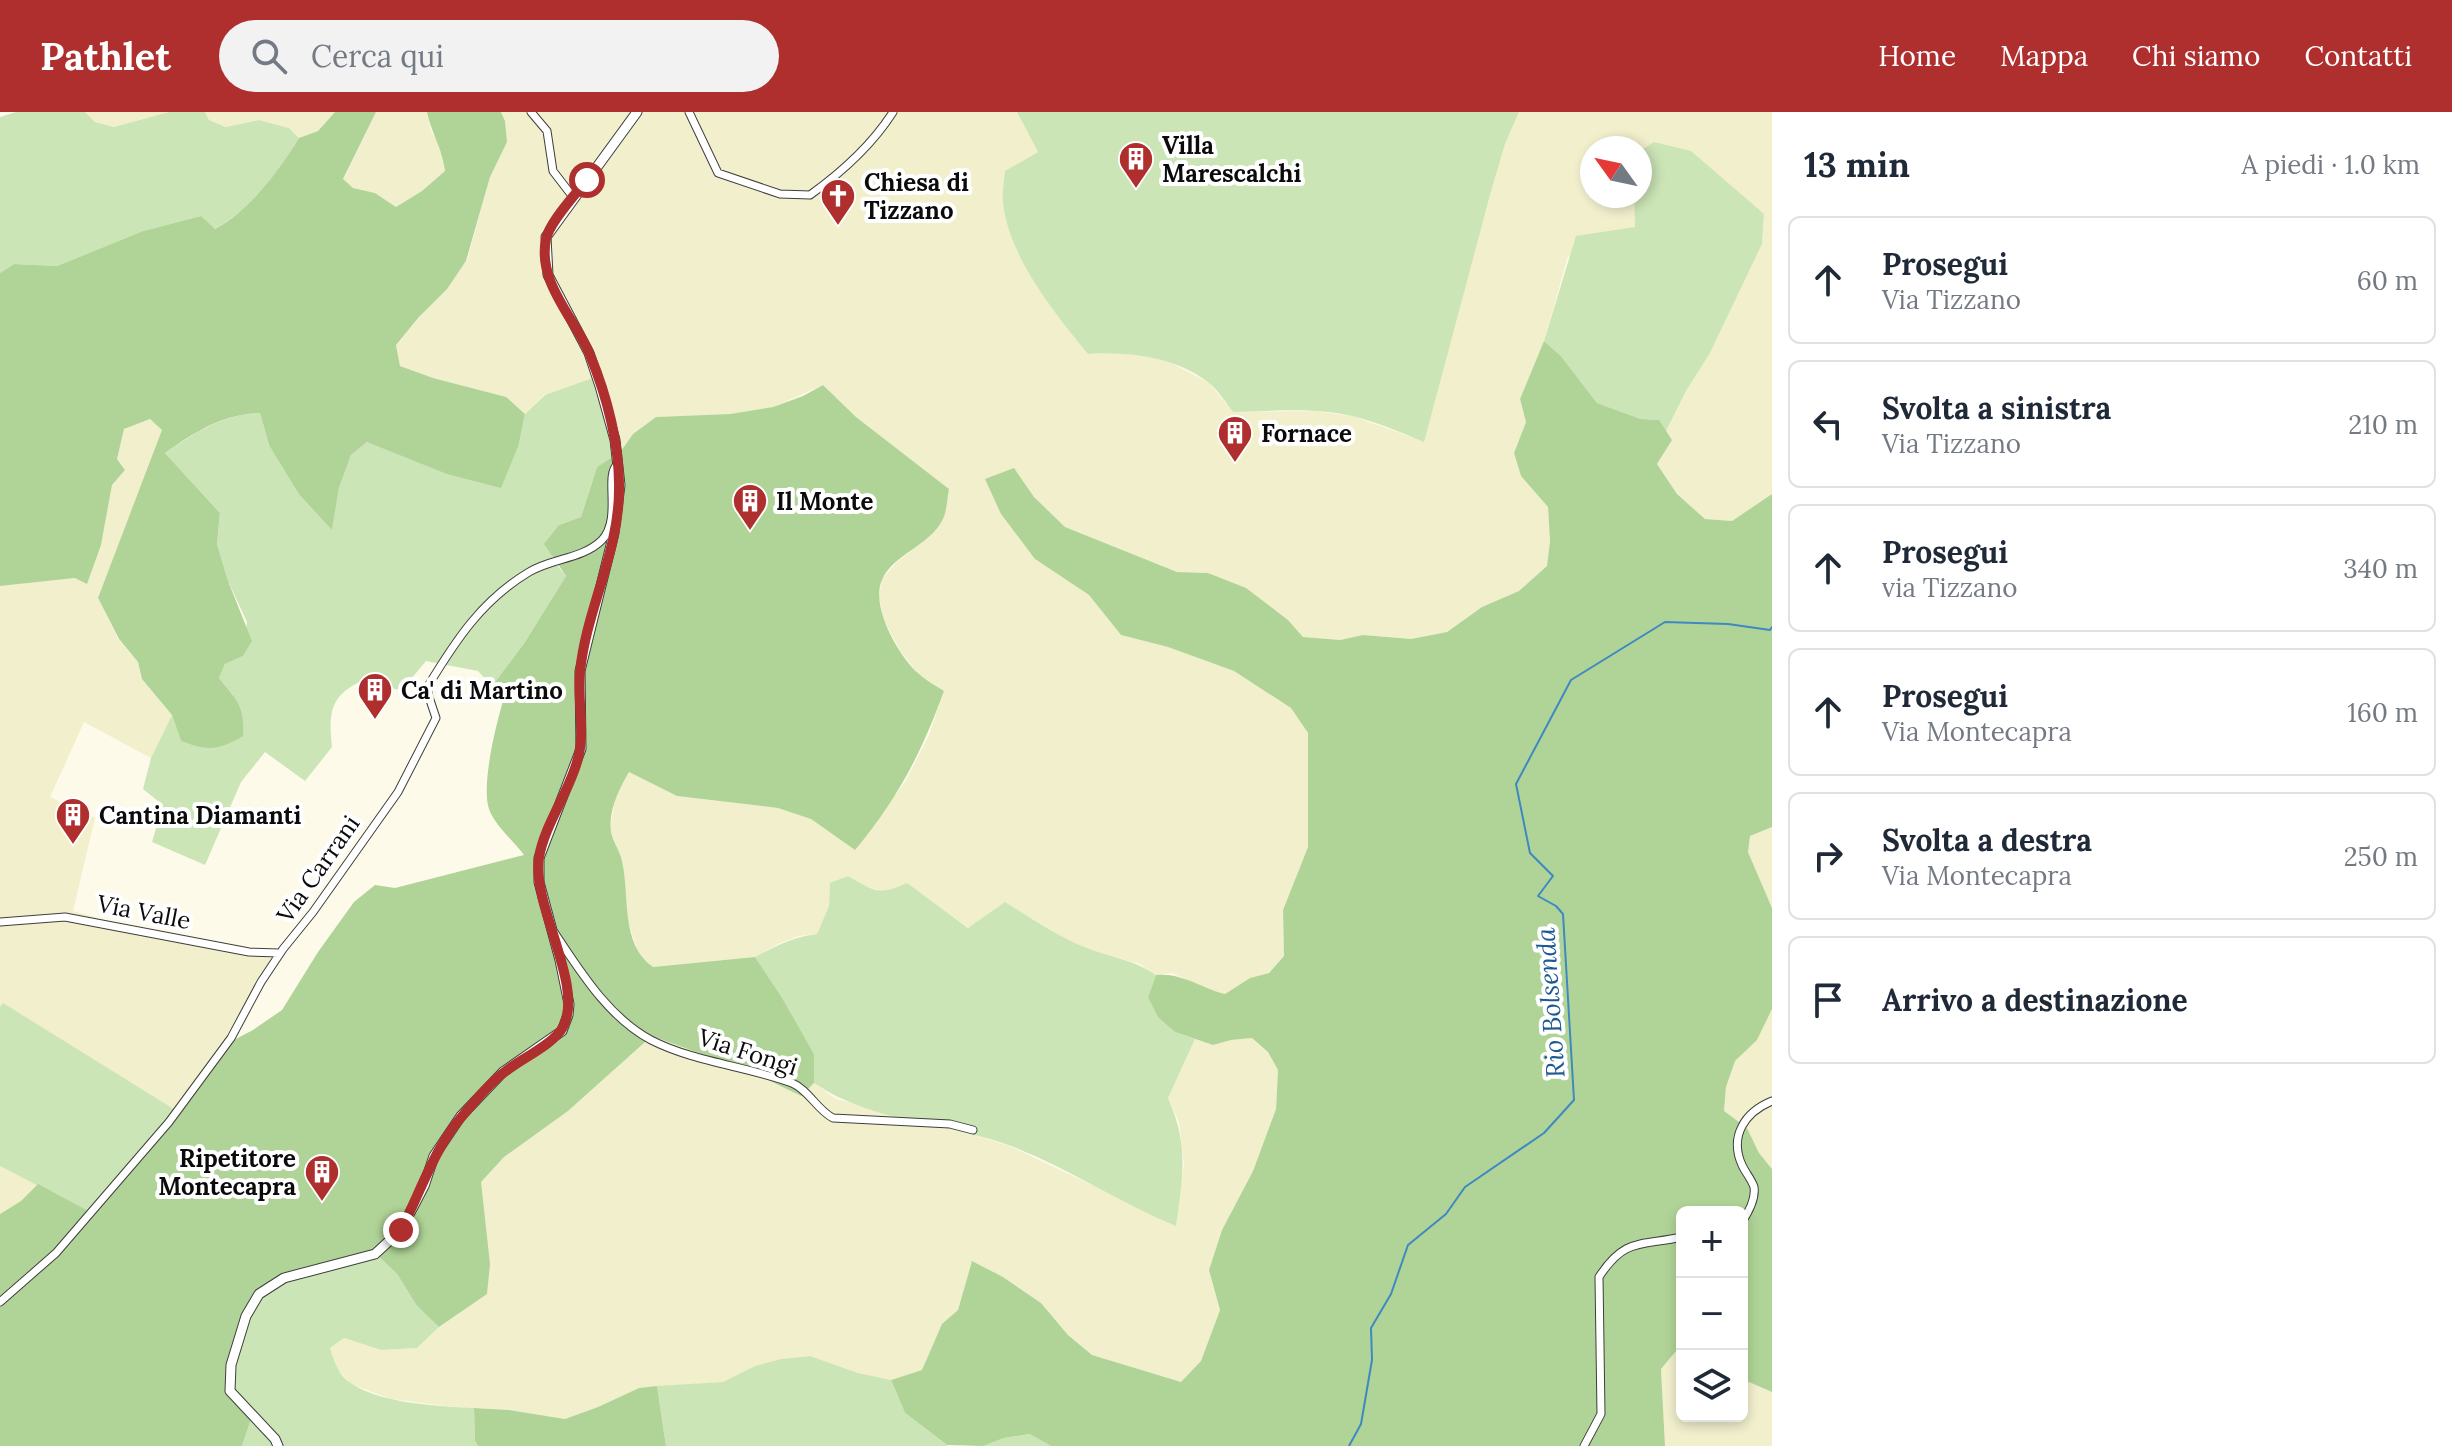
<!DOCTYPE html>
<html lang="it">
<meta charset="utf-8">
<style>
body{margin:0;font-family:Lora,serif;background:#f2f2f3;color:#1f2937}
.controls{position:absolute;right:24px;bottom:24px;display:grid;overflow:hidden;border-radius:12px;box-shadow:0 4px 12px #0003}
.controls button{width:72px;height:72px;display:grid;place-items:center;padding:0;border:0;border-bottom:2px solid #e0e1e3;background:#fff;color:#1f2937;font:40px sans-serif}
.compass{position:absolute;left:1580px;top:24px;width:72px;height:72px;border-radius:50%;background:#fff;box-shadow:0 4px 12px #0003;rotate:303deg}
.stop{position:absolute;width:24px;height:24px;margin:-18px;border:6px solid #af2e2e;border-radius:50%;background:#fff}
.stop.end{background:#af2e2e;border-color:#fff;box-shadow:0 2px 8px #0008}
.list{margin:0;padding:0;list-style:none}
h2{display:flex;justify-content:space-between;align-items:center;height:104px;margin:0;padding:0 32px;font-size:34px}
h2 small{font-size:26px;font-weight:400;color:#747a83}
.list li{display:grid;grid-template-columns:52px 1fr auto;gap:24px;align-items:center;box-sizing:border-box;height:128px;margin:0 16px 16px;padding:0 16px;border:2px solid #e0e1e3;border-radius:12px}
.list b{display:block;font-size:30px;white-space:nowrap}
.list p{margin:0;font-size:26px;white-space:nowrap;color:#747a83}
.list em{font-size:26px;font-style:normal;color:#747a83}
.icon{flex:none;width:44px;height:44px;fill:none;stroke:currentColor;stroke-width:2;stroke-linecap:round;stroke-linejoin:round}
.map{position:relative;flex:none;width:1772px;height:1334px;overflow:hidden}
header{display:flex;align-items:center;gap:48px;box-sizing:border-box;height:112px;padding:0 40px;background:#af2e2e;color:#fff}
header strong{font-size:38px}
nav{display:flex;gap:44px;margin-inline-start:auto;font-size:28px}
.search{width:560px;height:72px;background:#f2f2f3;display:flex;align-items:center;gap:20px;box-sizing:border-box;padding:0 28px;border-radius:44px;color:#747a83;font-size:30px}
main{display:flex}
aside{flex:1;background:#fff}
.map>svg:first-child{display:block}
</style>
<header>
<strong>Pathlet</strong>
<div class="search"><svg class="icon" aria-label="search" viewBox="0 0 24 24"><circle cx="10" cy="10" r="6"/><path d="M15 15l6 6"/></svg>Cerca qui</div>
<nav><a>Home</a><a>Mappa</a><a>Chi siamo</a><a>Contatti</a></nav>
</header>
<main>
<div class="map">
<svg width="1772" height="1334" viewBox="0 0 1772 1334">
<rect width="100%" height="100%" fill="#fdfaea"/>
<!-- farmland -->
<path fill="#f1efcc" d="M85 0H169L114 15 95 10Z
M205 0H335L318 19 299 26 289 16 259 8 227 15 209 8Z
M376 0H427L431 19 442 37 445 60 422 79 396 95 375 81 353 76 343 68Z
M501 0H1017L1038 40 1005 59 1003 91 1017 139 1088 242 1118 241 1164 247 1209 271 1233 300 1316 299 1352 304 1423 329 1490 83 1505 32 1519 0H1772V382L1732 409 1705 407 1677 382 1657 352 1672 328 1666 319 1686 279 1710 241 1762 132 1764 102 1654 30 1640 39V36H1592V84H1634L1635 115 1613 120 1568 144 1544 229 1520 287 1526 310 1514 341 1521 364 1548 395 1550 429 1547 454 1519 479 1482 495 1447 520 1411 527 1363 523 1340 528 1303 525 1288 508 1208 461 1177 460 1065 415 1034 385 1014 357 1035 447 1089 483 1121 523 1168 535 1234 559 1291 596 1308 621V735L1283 798 1284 844 1268 861 1250 866 1225 882 1209 878 1172 861 1156 863 1140 852 1094 839 1066 827 1005 790 969 816 907 772 888 780 867 775 848 764 830 772 829 794 817 822 799 824 780 831 755 845 653 855 640 846 628 809 622 748 610 718 616 680 629 660 677 684 779 696 811 707 855 738 905 670 929 623 944 579 917 561 900 538 884 509 879 485 882 467 897 450 929 425 949 377 856 305 823 273 773 295 730 302 656 305 633 322 621 339 609 314 545 282 525 302 505 285 433 266 400 254 396 233 467 149 490 65 507 30 505 9Z
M150 307 163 318 98 486 118 527 138 550 142 567 172 603 151 646 84 610 50 685 95 706 73 799 180 829 272 846 224 933 177 999 3 892 0 895V474L75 466 87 471 101 433 112 373 125 358 117 347 124 317Z
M1772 715V796L1748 740 1750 724Z
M1772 897V1057L1759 1041 1747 1016 1724 1000 1726 975 1735 949 1757 928Z
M653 924 754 961 801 984 814 971 836 987 966 1020 1012 1035 1176 1113 1184 1052 1179 1010 1168 986 1195 927 1213 933 1231 928 1252 926 1268 940 1278 958 1276 997 1253 1059 1222 1118 1209 1158 1220 1198 1201 1249 1181 1270 1092 1243 1068 1223 1041 1191 1003 1165 972 1149 958 1198 942 1213 922 1258 891 1268 858 1261 810 1244 781 1247 755 1254 723 1270 639 1276 598 1295 565 1307 509 1298 446 1294 391 1287 351 1272 334 1253 330 1236 344 1226 381 1238 417 1236 439 1215 487 1182 480 1070 504 1045 568 999Z
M0 1054 38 1072 21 1089 0 1102Z
M1682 1232V1304H1742V1267L1772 1280V1334H1665L1661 1257Z"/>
<!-- green -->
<path fill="#cce5b7" d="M16 0H85L95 10 114 15 169 0H205L209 8 226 15 259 8 289 16 299 26C279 60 249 99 214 117L201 104 143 119 57 154 14 152 0 161V5Z
M1017 0H1519L1505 32 1490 83 1424 330C1400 320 1377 310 1352 304 1314 295 1273 299 1233 300 1226 291 1218 278 1209 271 1174 244 1130 240 1088 242 1054 200 1009 146 1003 90 1002 80 1004 69 1005 59L1038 40Z
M1654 30 1691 39 1764 102 1762 132 1710 241 1686 279 1666 319 1658 308 1641 307 1597 291 1561 244 1544 229 1576 124 1635 115 1634 84H1640V39Z
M593 266 621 339 597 355 581 405 559 413 552 447 566 464 525 530 492 574 478 559 426 549 401 579 366 567C331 582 328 598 332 635L305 669 265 640 241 670 205 753 152 730 163 693 143 677 151 646 172 603 181 629 233 583 219 566 225 552 243 544 247 510 228 469 217 432 220 401 165 341C195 321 222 302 260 301L269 333 332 417 339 376 351 343 367 330 395 340 519 332 525 302 545 283Z
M848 764C874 779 879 784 907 771L968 816 1005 790C1033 807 1061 827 1092 838 1115 846 1136 849 1156 863L1148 885 1175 920 1195 927 1168 986C1189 1033 1183 1064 1176 1114 1120 1091 1068 1056 1011 1034 947 1010 872 1011 814 971V942L755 845C776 834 793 825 817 822L829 794 830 771Z
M3 891 177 999 91 1101 0 1054V895Z
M373 1139 397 1162 417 1194 439 1215 417 1236 381 1238 344 1226 330 1236C334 1250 339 1264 352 1272 384 1292 437 1294 474 1296L475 1329 478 1334H242L252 1304C230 1284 225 1274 234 1245 238 1233 240 1219 245 1209 270 1163 328 1154 373 1139Z
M810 1244 858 1261 891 1268 905 1301 948 1334H666L657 1274 723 1270 755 1254 781 1247Z
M1031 1322 1051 1334H983L1004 1326Z"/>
<!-- forest -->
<path fill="#b0d497" d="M335 0H376L343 67 353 76 375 81 396 95 422 79 445 59C442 35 432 23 427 0H501L505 9 507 30 490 65 466 149 447 177 419 205 396 233 400 254 433 266 506 285 525 302 519 332 501 376 447 362 367 330 351 343 339 376 332 418 299 382 269 333 260 301C222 302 195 320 165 341L220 401 217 432 228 469 252 529 243 544 225 552 219 566C237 588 245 595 243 624 217 639 209 639 181 629L172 603 142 567 138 550 119 527 98 486 162 318 150 307 124 317 117 347 125 358 112 373 101 433 87 472 75 466 0 474V161L14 152 57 154 143 119 201 104 215 117C249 99 279 59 299 26L318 19Z
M1544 229 1561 244 1597 291 1641 307 1659 308 1672 328 1657 352 1677 382 1705 407 1732 409 1772 382V715L1750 724 1748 740 1772 796V897L1757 928 1735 949 1726 975 1724 999 1747 1016 1759 1041 1772 1057V1280L1742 1267V1100H1682V1232L1661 1257 1665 1334H1051L1030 1322 1004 1326 983 1334 947 1333 905 1301 891 1268 922 1258 942 1212 958 1198 972 1149 1003 1165 1041 1191 1068 1223 1092 1243 1181 1270 1201 1249 1220 1198 1209 1158 1222 1118 1253 1059 1276 997 1278 958 1268 940 1252 926 1231 928 1213 933 1175 920 1158 905 1148 885 1156 863C1181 860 1201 876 1225 882L1250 866 1269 861 1284 844 1283 798 1308 735V621L1291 596 1234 559 1168 535 1121 523 1089 483 1035 447 1001 402 985 367 1014 356 1034 385 1065 415 1177 460 1208 461 1246 476 1288 508 1303 525 1340 528 1363 523 1411 527 1447 520 1482 495 1519 479 1547 454 1550 429 1548 395 1521 364 1514 341 1526 310 1520 287Z
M823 273 856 305 949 377C947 386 947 399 943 407 930 434 893 442 882 468 870 494 899 545 919 562 926 568 936 574 944 579 922 640 897 688 855 738L811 707 778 696 677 684 629 660C619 677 608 699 611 720 613 730 620 739 622 749 630 784 620 832 653 855L755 845 782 886 814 942V971L801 984 754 961 652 924 568 999 504 1045 481 1070 490 1152 487 1182 439 1215 417 1194 397 1162 373 1139C328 1154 270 1163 245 1209 240 1219 238 1234 234 1245 225 1275 230 1284 252 1304L242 1334H0V1102L21 1089 38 1072 92 1101 112 1081 224 933 253 918 282 898 318 840 354 790 375 773 395 776 524 743C514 729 495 714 489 697 481 673 496 613 503 589L492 574 525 530 566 464 544 432 559 413 581 405 597 355 621 339 633 322 656 305 730 302 773 295 803 284Z
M657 1274 666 1334H478L475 1329 474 1296 509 1298 565 1307 598 1295 639 1276Z"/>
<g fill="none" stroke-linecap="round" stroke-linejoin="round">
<!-- stream -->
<path stroke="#3f88c2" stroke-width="2" d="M1349 1334 1361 1312 1372 1248 1371 1216 1391 1182 1408 1133 1446 1102 1465 1075 1544 1021 1574 988 1563 802 1556 794 1538 784 1553 764 1530 741 1516 672 1571 568 1665 510 1728 512 1770 518 1772 515"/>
<defs>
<path id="minor" d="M531 0 547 19 553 59 573 85
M689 0 718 61 780 82 810 83C842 60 872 33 893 0
M0 810 65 805 249 840 280 841
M554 820C580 859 608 905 651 928 694 950 746 954 792 971 809 978 817 998 833 1006L950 1012 973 1018
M1742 1110C1748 1101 1756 1087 1754 1075 1752 1068 1745 1060 1742 1053 1729 1024 1745 1000 1772 989
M0 1190 56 1141 169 1010 231 926 261 870 283 837 313 800 398 680 436 606 428 582V574C456 528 482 488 529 460 552 446 583 447 602 428 622 406 604 364 617 353
M1584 1334 1601 1302 1599 1165C1625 1125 1641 1134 1682 1125"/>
<path id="tertiary" d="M278 1334 275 1327 230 1279 231 1253 246 1204 259 1182 284 1166 375 1142 401 1118 424 1074 434 1044 461 1004 503 960 562 919 568 903 569 892 560 848 539 770V746L581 637 580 559 614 421 620 373 615 328 600 274 589 241 548 163 546 125 637 0"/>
</defs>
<!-- minor casing -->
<use href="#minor" stroke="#3e3e3e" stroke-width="9"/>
<!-- tertiary casing -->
<use href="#tertiary" stroke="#3e3e3e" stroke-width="11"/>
<!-- minor -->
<use href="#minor" stroke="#fff" stroke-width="7"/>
<!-- tertiary -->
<use href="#tertiary" stroke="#fff" stroke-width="9"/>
</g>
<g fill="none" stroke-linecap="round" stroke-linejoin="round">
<!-- route -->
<path stroke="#af2e2e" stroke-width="10" d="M401 1118C421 1079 435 1034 464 1002 476 988 490 970 506 959 521 947 554 932 563 915 585 873 531 793 539 745 545 712 568 682 577 650 586 621 577 590 580 560 586 498 619 441 619 378 620 334 607 284 590 243 575 206 537 171 546 127 549 111 576 81 587 68"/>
</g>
<!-- icons -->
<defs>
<symbol id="building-pin" viewBox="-11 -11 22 30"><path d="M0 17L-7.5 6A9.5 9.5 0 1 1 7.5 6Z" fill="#af2e2e" stroke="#fff"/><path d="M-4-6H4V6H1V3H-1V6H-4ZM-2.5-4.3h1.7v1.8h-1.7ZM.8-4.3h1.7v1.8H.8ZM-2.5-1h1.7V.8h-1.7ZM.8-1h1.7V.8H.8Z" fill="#fff"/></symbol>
<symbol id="church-pin" viewBox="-11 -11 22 30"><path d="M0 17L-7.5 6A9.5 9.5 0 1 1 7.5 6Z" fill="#af2e2e" stroke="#fff"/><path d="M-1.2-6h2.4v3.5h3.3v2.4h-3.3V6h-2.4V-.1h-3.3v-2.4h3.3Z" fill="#fff"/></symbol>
</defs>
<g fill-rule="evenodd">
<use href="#building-pin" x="1116" y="27" width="40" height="54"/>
<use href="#church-pin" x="818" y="64" width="40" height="54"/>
<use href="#building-pin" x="1215" y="301" width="40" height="54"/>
<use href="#building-pin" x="730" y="369" width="40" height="54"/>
<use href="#building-pin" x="355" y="558" width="40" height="54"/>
<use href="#building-pin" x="53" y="683" width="40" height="54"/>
<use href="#building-pin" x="302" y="1040" width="40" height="54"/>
</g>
<g text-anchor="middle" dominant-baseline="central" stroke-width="8" stroke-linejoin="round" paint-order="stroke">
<!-- poi labels -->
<g font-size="24" font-weight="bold" fill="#0b0b0b" stroke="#fff" text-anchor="start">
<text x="1162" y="33">Villa<tspan x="1162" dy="28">Marescalchi</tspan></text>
<text x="864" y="70">Chiesa di<tspan x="864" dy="28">Tizzano</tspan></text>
<text x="1261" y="321">Fornace</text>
<text x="776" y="389">Il Monte</text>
<text x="401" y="578">Ca' di Martino</text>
<text x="99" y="703">Cantina Diamanti</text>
<text x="296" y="1046" text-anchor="end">Ripetitore<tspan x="296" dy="28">Montecapra</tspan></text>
</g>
<!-- street labels -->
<g font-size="24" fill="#0b0b0b" stroke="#fff">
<text transform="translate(318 757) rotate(-55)">Via Carrani</text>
<text transform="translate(144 800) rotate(11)">Via Valle</text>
<text transform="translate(748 940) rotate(18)">Via Fongi</text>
</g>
<!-- water labels -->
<g font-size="26" font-style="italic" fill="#1e5a92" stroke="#fff">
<text transform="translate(1550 891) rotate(-94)">Rio Bolsenda</text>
</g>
</g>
</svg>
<div class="controls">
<button>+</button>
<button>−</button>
<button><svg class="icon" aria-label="layers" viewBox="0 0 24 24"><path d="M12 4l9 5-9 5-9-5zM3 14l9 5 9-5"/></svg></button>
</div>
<svg class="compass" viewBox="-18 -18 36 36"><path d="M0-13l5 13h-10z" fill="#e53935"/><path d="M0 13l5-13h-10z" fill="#747a83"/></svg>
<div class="stop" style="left:587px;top:68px"></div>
<div class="stop end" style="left:401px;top:1118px"></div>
</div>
<aside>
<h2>13 min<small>A piedi · 1.0 km</small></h2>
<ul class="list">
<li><svg class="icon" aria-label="ahead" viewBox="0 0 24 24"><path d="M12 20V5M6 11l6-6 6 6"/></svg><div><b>Prosegui</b><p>Via Tizzano</p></div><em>60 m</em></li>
<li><svg class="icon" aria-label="left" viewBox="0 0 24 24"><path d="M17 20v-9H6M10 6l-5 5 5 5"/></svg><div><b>Svolta a sinistra</b><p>Via Tizzano</p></div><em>210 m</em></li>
<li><svg class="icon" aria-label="ahead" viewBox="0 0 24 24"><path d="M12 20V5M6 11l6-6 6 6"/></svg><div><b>Prosegui</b><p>via Tizzano</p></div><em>340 m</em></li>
<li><svg class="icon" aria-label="ahead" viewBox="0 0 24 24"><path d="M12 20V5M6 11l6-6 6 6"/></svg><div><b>Prosegui</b><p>Via Montecapra</p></div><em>160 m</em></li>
<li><svg class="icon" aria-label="right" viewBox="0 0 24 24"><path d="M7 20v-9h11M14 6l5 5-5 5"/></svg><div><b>Svolta a destra</b><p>Via Montecapra</p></div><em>250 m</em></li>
<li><svg class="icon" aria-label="arrive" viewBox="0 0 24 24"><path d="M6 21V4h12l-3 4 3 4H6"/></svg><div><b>Arrivo a destinazione</b></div></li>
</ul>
</aside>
</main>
